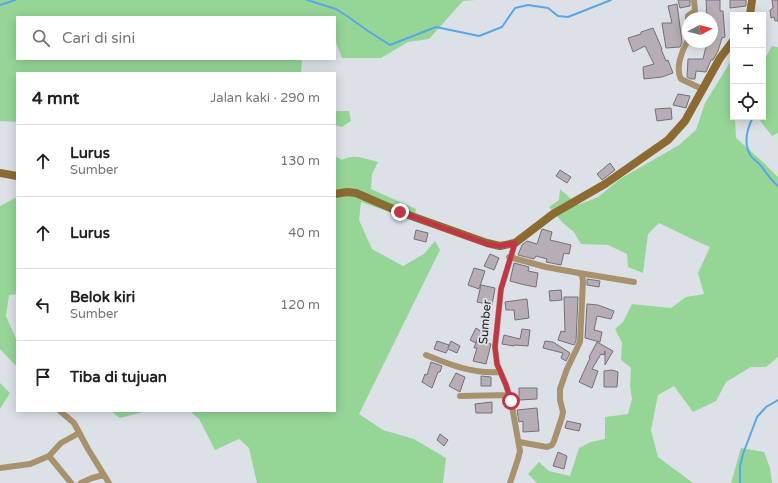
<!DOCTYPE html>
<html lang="id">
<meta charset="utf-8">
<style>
body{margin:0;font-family:"Varela Round",sans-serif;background:#f2f2f2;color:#202124}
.controls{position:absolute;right:12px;top:12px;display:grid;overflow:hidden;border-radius:0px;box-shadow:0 2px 10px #0003}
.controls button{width:36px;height:36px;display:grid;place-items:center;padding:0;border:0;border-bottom:1px solid #e0e0e0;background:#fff;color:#202124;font:20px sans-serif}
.compass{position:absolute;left:682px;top:12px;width:36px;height:36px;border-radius:50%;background:#fff;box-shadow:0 2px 10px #0003;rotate:83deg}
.stop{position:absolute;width:12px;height:12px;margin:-9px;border:3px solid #c43446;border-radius:50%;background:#fff}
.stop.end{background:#c43446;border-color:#fff;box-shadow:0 1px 4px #0008}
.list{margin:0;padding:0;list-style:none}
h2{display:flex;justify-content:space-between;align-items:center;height:52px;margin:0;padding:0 16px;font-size:17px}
h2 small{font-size:13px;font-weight:400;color:#757577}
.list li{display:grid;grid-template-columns:26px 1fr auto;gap:12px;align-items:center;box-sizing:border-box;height:72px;padding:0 16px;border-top:1px solid #e0e0e0}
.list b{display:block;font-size:15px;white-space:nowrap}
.list p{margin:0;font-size:13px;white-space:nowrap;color:#757577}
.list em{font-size:13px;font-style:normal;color:#757577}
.icon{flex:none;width:22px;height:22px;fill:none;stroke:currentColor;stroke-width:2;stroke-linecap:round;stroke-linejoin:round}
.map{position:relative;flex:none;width:778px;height:483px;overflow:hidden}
.search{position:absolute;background:#fff;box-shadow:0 2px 10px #0003;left:16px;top:16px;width:320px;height:44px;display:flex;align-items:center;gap:10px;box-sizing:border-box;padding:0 14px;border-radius:0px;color:#757577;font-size:15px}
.panel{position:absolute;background:#fff;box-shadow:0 2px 10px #0003;left:16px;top:72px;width:320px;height:340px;border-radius:0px}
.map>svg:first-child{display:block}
</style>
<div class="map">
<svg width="778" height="483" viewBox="0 0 778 483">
<rect width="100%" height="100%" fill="#dce1e8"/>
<!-- green -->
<path fill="#95d697" d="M0 0H476L463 1 429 39 408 42 381 58H342L335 40V17H17V59H302L301 72H284L283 73H17V122L0 121Z
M772 46 778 47V133L772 136 757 117H763V62Z
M732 59H733V117H735L736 138 764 163 778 177V357L766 367H751L726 382 716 401 693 412 674 386 658 395 651 430 658 457 693 483H537L528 474 539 462 549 471 570 476 579 448 591 442 605 439V417L628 414 632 399 630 386 631 368 621 360 622 343 615 329 623 322 632 304 671 308 686 297 704 294 698 273 710 247 696 241 659 223 648 234 643 273 628 267 627 254 608 245 581 244 574 232 564 224 549 207 559 200 560 189 578 205 598 197 620 179 679 145 696 130 705 103Z
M335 111H349L351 121 342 127 335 125Z
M335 156 342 160C354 153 366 159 378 162L372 174 371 189 416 209 414 221 361 202 359 220 372 249 403 266 424 254 435 241 440 250 359 414 383 430 414 439 446 458 443 483H257L249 448 239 439 215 450 199 419 190 411H335Z
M17 197V294L9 295 6 316 17 341V364L15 365 0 349V206Z
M0 383 10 393 0 409Z
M111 411H147L120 418Z
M741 448 764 452 770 468 772 483H731Z"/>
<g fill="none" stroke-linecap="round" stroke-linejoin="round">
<!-- stream -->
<path stroke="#56a6e9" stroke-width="2" d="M307 0 336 9 347 16 368 31 390 45 436 27 479 36 502 27 515 8 528 5 548 8 558 16 568 17 611 0
M0 5 15 0
M753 117C747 129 743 144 751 156 754 160 759 163 762 167 767 174 771 180 778 186
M740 483V466L743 454 757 417 766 407 778 400"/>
</g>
<!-- building -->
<path fill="#b6aeb4" stroke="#767075" d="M678 0H690V6L680 8Z
M706 0H720V11H723L725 37 722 38 718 51 713 60H711L706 72 696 71 695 79H691L687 77 688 59H703L707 42H712V18H707Z
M730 0H746V6L730 8Z
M772 0H778V21H775L774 17 771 18 770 10 773 8Z
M677 4 682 42 680 47 666 48 662 23H672L668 6Z
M653 28 662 49H661L666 61 668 60 673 73 662 77 644 79 643 67 654 64 645 46 633 52 628 38 641 34V32Z
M678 94 690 96 686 108 673 105Z
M671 108 672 119 657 121 655 109Z
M610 163 615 170 602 180 597 174Z
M560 170 571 177 567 183 556 176Z
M542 229 552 232 550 240 571 245 569 254 564 253 561 265 546 262 547 259 536 256 534 259 518 255 522 245 527 241 537 244Z
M416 230 428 233 426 242 414 239Z
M490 254 499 258 494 270 484 266Z
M514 263 529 267 528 271 538 273 536 287 525 285 510 281Z
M474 268 485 271 479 289 468 285Z
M587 279 600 281 599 287 587 285Z
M481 285 495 288 492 305 477 302Z
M561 290 562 300 550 301 549 291Z
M564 297H578L576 341 574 345 558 340 561 331 565 332Z
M527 299 529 318 515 320 514 310H506L505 302Z
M587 304 598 305 614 311 611 319 597 316 594 330 602 332 600 342 585 338Z
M476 328 482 332 477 340 491 344 486 364 473 361 477 348H474L477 340 476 343 470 340Z
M522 329 530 330 528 346 514 345V346L502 344 504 335 520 339Z
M437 341 449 345 448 348 451 341 460 346 457 353 448 349 446 353 434 349Z
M545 341 553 342 570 353 566 361 561 358 563 353 543 348Z
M597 342 613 351 605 365V351L604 355 601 354 592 369 598 371 592 388 579 382 590 358 589 357Z
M431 362 442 366 440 372H438L432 388 422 382 425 374 427 375Z
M612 370 618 372 617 387H604V371Z
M456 373 465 377 460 392 449 386Z
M481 376 491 377V386H481Z
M519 388H537V399L519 400Z
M492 402V413H476L475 404Z
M537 408 539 431 523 432V421L519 422 517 410Z
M567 421 581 424 579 431 565 428Z
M440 434 448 440 444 446 437 440Z
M558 452 567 456 564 469 553 466Z"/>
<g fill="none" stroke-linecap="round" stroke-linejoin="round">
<!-- street -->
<path stroke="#a8926d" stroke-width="6" d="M688 19V16L695 11 694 0
M688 40C682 50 675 68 681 79L702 89
M509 257 546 267 579 273 582 276 583 281 580 342 567 369 560 389V400L563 412 562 417 554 441 552 445 547 447 519 442
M579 273 634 282
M426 355C451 365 473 374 500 372
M460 396 509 395
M60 411 74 423 88 449 109 483
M0 468 30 464 49 456
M71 483 49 456 61 443 79 433
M81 483 92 478 104 475
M510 483 518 459 520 451 511 401 506 385 497 364 495 347 501 289 515 243"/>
<!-- secondary -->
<path stroke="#8c6b31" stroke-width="8" d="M750 15 752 0
M0 173 17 176
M335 194 347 192 356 193 400 212 487 243 500 246 515 243 553 214 605 184 668 140 685 121 720 58 733 41"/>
</g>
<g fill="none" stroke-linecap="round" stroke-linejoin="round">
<!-- route -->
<path stroke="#c43446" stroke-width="5" d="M400 212 487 244 500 246 515 243 501 289 495 347 497 364 506 385 511 401"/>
</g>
<g text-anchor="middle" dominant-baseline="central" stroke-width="4" stroke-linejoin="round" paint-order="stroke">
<!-- street labels -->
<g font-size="12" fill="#1c1d20" stroke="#dce1e8">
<text transform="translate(485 322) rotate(-85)">Sumber</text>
</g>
</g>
</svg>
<div class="controls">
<button>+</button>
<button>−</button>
<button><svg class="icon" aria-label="locate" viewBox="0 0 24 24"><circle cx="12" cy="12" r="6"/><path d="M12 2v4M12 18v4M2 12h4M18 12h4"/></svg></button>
</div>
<svg class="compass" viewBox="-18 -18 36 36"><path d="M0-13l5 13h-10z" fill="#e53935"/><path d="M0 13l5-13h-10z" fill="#757577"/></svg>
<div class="stop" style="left:511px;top:401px"></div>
<div class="stop end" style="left:400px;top:212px"></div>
<div class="search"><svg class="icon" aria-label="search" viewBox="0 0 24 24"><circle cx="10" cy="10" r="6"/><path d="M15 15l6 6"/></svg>Cari di sini</div>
<section class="panel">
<h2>4 mnt<small>Jalan kaki · 290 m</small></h2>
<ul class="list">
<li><svg class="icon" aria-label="ahead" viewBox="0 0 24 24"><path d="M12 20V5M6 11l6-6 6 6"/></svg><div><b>Lurus</b><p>Sumber</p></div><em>130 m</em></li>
<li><svg class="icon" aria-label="ahead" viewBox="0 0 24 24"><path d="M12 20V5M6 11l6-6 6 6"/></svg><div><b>Lurus</b></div><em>40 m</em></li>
<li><svg class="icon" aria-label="left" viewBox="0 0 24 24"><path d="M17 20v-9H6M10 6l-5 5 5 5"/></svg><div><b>Belok kiri</b><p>Sumber</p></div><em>120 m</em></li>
<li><svg class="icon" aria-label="arrive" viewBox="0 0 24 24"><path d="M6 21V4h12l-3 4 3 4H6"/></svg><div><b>Tiba di tujuan</b></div></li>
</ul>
</section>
</div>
